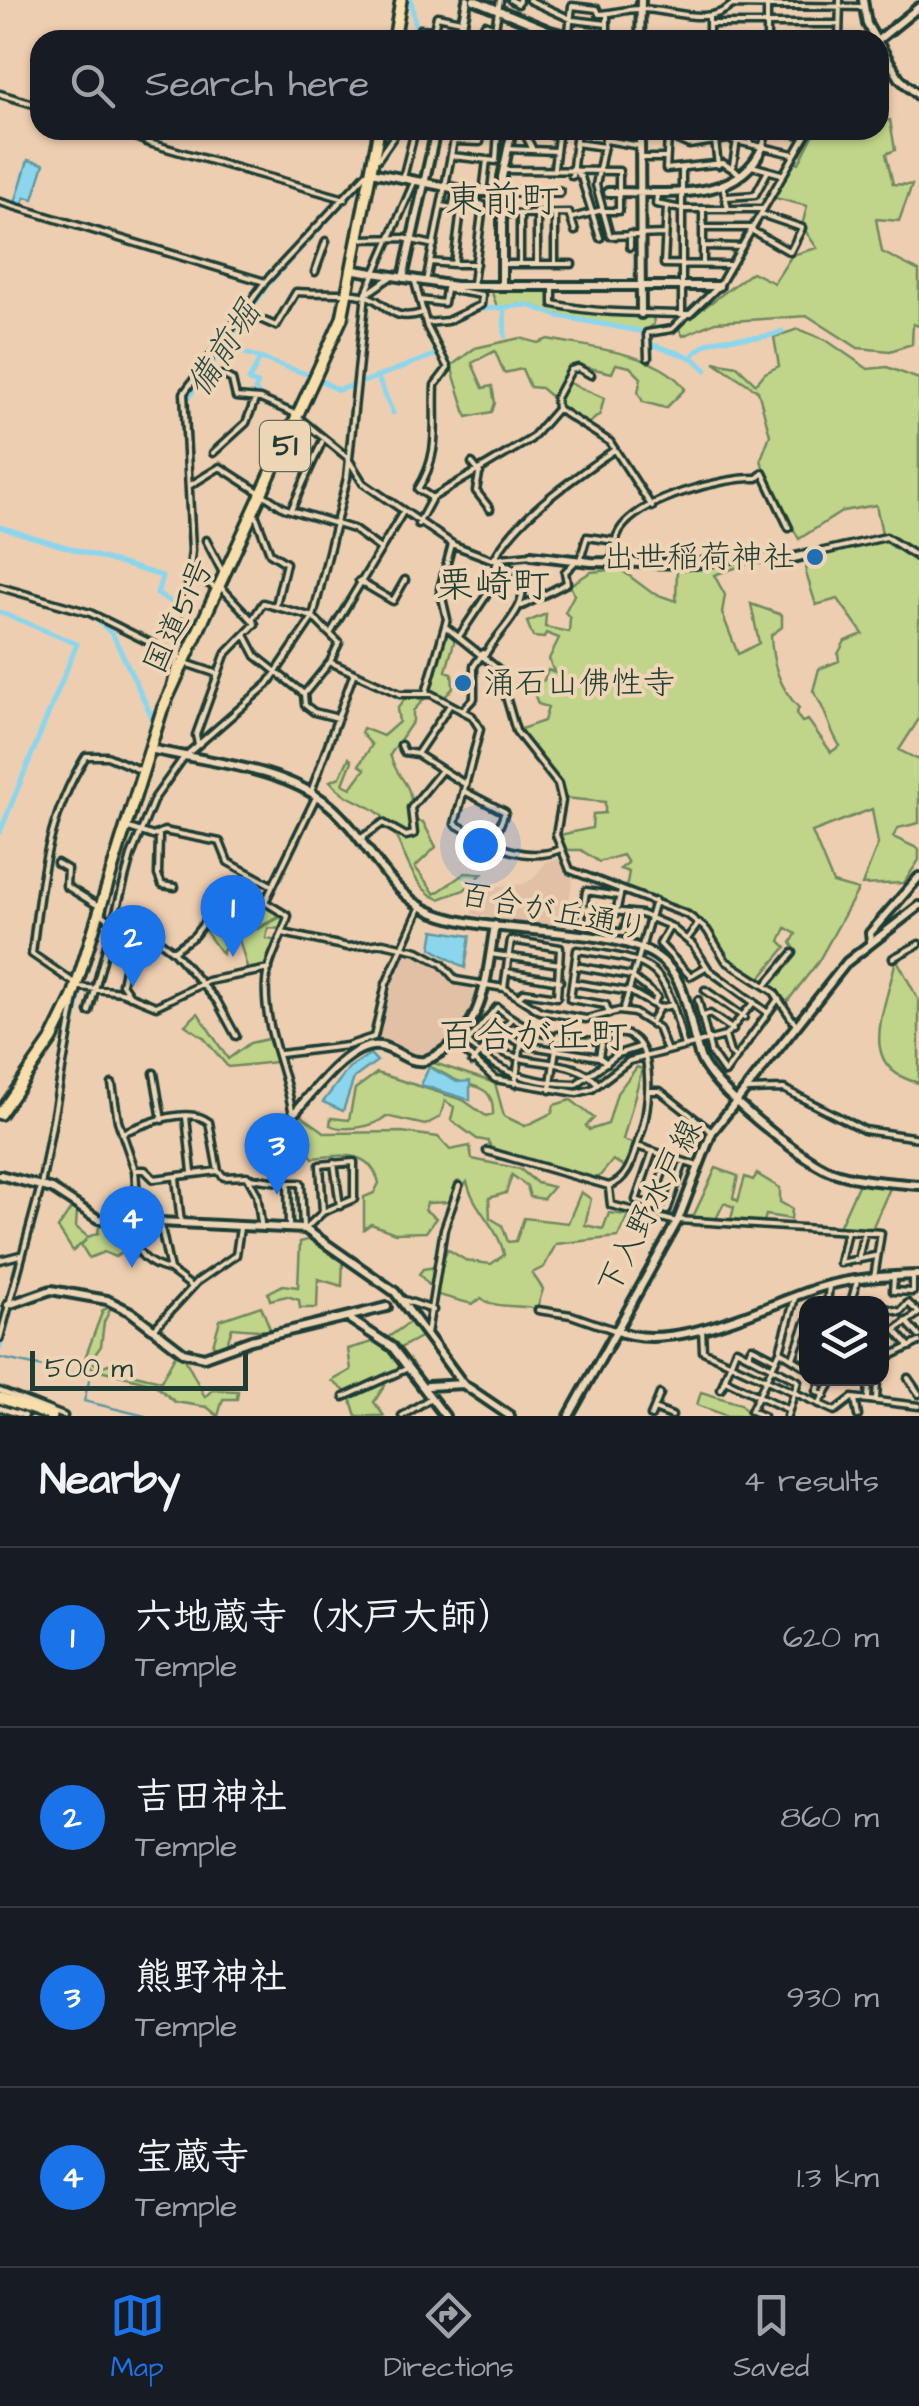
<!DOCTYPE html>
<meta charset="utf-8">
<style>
body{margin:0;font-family:"Architects Daughter","Klee One",sans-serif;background:#242831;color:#f1f3f6}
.controls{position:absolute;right:30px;bottom:30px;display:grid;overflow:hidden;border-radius:20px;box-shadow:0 2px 8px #0004}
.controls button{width:90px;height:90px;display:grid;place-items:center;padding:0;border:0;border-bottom:2px solid #363941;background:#171b24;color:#f1f3f6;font:50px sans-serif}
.scale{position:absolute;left:30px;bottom:25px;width:218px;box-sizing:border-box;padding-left:10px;border:5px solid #1f3d34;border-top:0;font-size:28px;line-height:35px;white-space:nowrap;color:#1f3d34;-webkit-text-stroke:8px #edd5b5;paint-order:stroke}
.you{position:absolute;left:480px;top:845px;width:35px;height:35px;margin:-25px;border:8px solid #fff;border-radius:50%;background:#1a73e8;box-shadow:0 0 0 15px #1a73e833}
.badge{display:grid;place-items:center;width:65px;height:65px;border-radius:50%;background:#1a73e8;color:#fff;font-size:32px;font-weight:700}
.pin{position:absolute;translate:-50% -82px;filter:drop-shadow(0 2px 5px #0008)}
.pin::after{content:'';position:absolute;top:52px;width:35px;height:30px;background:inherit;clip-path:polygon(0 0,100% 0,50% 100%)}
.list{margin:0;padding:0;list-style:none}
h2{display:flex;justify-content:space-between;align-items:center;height:130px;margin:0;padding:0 40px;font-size:42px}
h2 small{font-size:32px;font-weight:400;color:#9ea1a6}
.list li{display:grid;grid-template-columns:65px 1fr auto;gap:30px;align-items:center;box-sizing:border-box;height:180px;padding:0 40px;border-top:2px solid #363941}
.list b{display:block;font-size:38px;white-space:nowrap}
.list p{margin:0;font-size:32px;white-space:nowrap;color:#9ea1a6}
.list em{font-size:32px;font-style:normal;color:#9ea1a6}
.icon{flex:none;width:55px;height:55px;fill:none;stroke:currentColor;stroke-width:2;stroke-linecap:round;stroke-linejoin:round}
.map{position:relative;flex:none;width:919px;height:1416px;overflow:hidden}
.search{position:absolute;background:#171b24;box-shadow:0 2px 8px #0004;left:30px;right:30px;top:30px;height:110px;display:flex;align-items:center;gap:25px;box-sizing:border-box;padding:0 35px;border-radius:30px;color:#9ea1a6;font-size:38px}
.sheet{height:850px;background:#171b24}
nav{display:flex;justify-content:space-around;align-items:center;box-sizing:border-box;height:140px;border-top:2px solid #363941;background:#171b24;font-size:28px;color:#9ea1a6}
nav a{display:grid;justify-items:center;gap:5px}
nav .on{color:#1a73e8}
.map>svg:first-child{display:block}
</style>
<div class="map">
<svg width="919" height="1416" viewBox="0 0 919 1416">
<rect width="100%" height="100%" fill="#eeceb0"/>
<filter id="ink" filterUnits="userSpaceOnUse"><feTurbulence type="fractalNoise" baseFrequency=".01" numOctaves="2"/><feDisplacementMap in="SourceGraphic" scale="20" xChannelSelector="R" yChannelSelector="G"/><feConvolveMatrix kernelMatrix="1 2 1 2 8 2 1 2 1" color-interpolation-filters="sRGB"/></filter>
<g filter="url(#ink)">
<!-- built -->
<path fill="#e1c0a6" d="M558 859 573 879 567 913 559 931 472 914 475 895 483 887 523 884 534 878 546 862Z
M403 949 444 967 455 981 482 988 474 1017 433 1053 422 1056 377 1039Z"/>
<!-- green -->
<path fill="#c0d58a" stroke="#70895f" stroke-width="2.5" d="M890 120 895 150 886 154 893 184 912 185 899 221 876 219 882 252 919 271V326L913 324 912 344 890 351 858 348 808 316 715 322 683 336 678 327 752 272 774 283 792 255 817 248 802 226 807 206 771 197 790 162 799 163 816 130H879V121Z
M550 289 551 305 653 316 654 324 645 332 555 314 528 304 497 307 491 290Z
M798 329 826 340 868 369 887 367 919 379V719L899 750 919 760V823L898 828 893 837 919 849V860L904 883 862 885 878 844 872 809 812 832 833 883 858 890 818 962 787 1002 769 985 797 952 791 943 796 934 786 928 780 941 786 947 759 979 729 960 704 923 683 908 626 888 629 872 620 869 628 863 623 855 599 862 581 850H564L560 835 592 828 593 814 605 813V802L564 798 556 775 518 730 544 721 548 707 538 704 532 688 544 680 548 670 554 672 549 659 559 638 546 633 544 638 533 637 527 622 546 614 545 627 569 632 570 618 565 612 574 595 570 585 591 572 620 569 652 593 676 601 677 570 749 560 753 562 714 575 725 595 722 613 738 654 759 643 751 604 782 615V627L771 635C772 663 779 687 799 708L796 714 802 722 808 720 831 752 840 746C828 728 826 708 813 691L819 669 839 661 838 654 845 641 863 634 838 599 816 605 806 573 807 557 883 538 876 505 843 511 799 539 766 480 761 459 770 435 758 391 714 362 737 366 756 384 765 373 779 366 774 337Z
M520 338 538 343 548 339C590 348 661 353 685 389L666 408 643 402 638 392 641 378 630 367 616 364 612 373 576 365 565 381 604 398 600 414 586 426 541 388 530 387 522 369 504 373 495 351 472 363 483 388 492 386 495 403 492 412 467 417 451 366 475 348Z
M446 629 456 635 446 671 452 673 453 688 443 699 428 691Z
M427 696 413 711V721L390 755C400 787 414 777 411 820L423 822 436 847 415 867 435 894 465 873 482 874 464 890 439 899C410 889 405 845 387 822 372 801 348 804 330 781L340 777 349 758 352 761 343 784 351 788 365 769 359 765 372 745 361 733 363 728 383 736 399 722 397 709 405 699Z
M265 904 284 914 259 927H232L228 915 230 928 258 929 283 916 287 920 283 929 268 928 266 938 278 942 267 970 248 971 239 939 226 945 222 954 206 932 212 915Z
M896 958 919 1001V1083C852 1067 888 1006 896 958Z
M198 1013 228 1059 250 1043 268 1039 277 1062 228 1067 203 1037 185 1025Z
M431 1062 495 1083 504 1116 525 1126 552 1113 554 1105 571 1100 594 1118 586 1126 589 1130 608 1124 617 1093 637 1067 642 1069 623 1140 632 1143 625 1167 613 1160 599 1177 586 1180 492 1149 488 1141 477 1139 451 1120 454 1107 445 1101 440 1117 425 1125 386 1116C375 1127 344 1132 330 1125L331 1118 349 1120 355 1089 377 1073 463 1100 486 1116 493 1114C494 1085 475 1088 458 1081 448 1077 439 1070 428 1066Z
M299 1114 326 1133 402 1132 438 1137 450 1150 470 1146 472 1159 520 1169 537 1183 553 1187 543 1199 530 1197 527 1186 512 1175 506 1193 489 1198 490 1218 502 1225 508 1242 516 1241 524 1218 568 1223 581 1192 591 1199 585 1225 603 1229 609 1213 628 1215 618 1237 556 1244 544 1267 532 1273 543 1289 537 1309C518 1304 497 1309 481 1299L472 1304 438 1295 419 1274 423 1269 442 1266 447 1249 467 1261 491 1264 504 1255C499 1227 474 1210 467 1182L450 1202 427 1203 425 1210 436 1218 426 1232 395 1233 371 1224 364 1229V1197L374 1193 379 1183C370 1149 341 1155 313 1158L301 1143 284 1135Z
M716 1168 738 1176 733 1198 738 1201 745 1177 753 1180 757 1174 780 1188V1202L792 1209 791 1219 766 1215 763 1225 730 1223 734 1207 724 1203 715 1221 692 1219Z
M860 1181 890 1188 871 1231 839 1227Z
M72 1207 77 1211 76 1227 88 1237 98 1233 100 1221 132 1223 140 1256 132 1259 126 1251 115 1257 104 1252 89 1258 81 1245 87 1239 73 1251 58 1228Z
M315 1238 343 1257 342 1286 318 1279 317 1308H300L299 1300 287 1296 270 1300 268 1293 283 1285 298 1287 300 1242Z
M112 1306 104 1322 101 1346 91 1360 99 1367 119 1361 135 1375 161 1381 176 1354 185 1359 205 1397 212 1390 238 1391 237 1399H223L218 1416 207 1407 175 1402 154 1384 92 1368 85 1358 103 1310Z
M261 1306 271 1331 232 1328 225 1349 213 1345 220 1320Z
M414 1319 424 1335 393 1352 404 1369 381 1379 385 1385 374 1402 384 1416H356L349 1394 332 1381 351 1370 348 1349 387 1338Z
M701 1392 741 1404 750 1416H727L697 1405Z"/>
<!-- water -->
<path fill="#8cd6ed" stroke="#6099a3" stroke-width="2.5" d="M28 160 44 164 33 199 25 197 23 205 15 203Z
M434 930 470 936 465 968 431 948Z
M370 1054 377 1061 354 1078 343 1111 323 1102 349 1068Z
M429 1067 457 1082 470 1081V1100L421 1085Z"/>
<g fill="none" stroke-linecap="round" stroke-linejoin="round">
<!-- stream -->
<path stroke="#6099a3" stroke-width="2.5" d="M0 1358 87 1376
M90 1377 84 1401 145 1416"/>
<!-- canal -->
<path stroke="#8cd6ed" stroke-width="5" d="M411 0 417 35
M385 154 401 130
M504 308 505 336
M473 310 528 305 558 316 645 332 646 357
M429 326 464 315
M225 344 247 354
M650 344 693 358 706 370
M249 354 312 376
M260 358 249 381 258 384 255 390 261 397
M691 358C715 325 751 347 782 331
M378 378 393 413
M320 380 338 390 355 385
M358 384 437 354 426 329
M186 401 268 284 368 176
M187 417 192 511
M0 527 162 576 157 594 184 609
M0 612 19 620
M94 617 113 635 154 721
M179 660 194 546 192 522
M163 719 175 690
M0 832 77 644 20 620
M81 986 126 841
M64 1068 81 989
M30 1234 43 1187
M0 1348 7 1317"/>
<defs>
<path id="minor" d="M511 0 518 4 519 0
M529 0 573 20 607 24
M767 0V40
M709 24H839
M495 28 500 0
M418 40 420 29 434 30 437 16 461 21
M479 40 485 24 507 33 506 40
M568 40 572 6 597 9 599 14C613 14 625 9 639 9 669 8 707 28 732 5L862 7
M607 40V14
M709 40V16
M839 40 840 0
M0 94 40 106
M119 130 149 143 345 199
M523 130 532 148
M535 130 558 137 554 168
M607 130 596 185 610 236 664 234
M655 130 689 145 728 139 793 154
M682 130 750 131V143
M777 130 796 134 797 130
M668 137 666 169 723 163 739 173
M606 140 640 146
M454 141 480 142 481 130
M715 141 718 165
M576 143 604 147
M763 145 767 130
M507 149 556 151
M452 156 496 161 498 130
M640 158H665
M378 159 398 130
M733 165 737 140
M752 166 781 174
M572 168 581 177 600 238
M503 170 619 171V211H604
M572 176 577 130
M403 178 415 130
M723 186 728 209
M483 193 487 160
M657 195 656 204 682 209H762
M727 197 755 195 768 171
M0 202 265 282
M667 206 664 264 729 265
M452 208 455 196 483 205 473 283
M503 214 569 213 575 231
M572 218 602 210
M703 228H752
M751 230 790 252 802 228 761 214
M360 239 403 238 434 245
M703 246 741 247
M630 247V234
M430 262 454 264 461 210 442 206
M455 264H476
M502 264H572
M520 264V214
M537 264V214
M555 264V214
M703 264V210
M315 272 326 241
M415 282 427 327 448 368 435 385C433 423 441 454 418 489L432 498
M426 282 456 130
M553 286V304C599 314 643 313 690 314L719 286 809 130
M368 293 392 276
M420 300 444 303 446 289 482 295 481 305 447 321 426 323
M244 312 276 326 296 292C317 294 341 291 362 295 387 299 388 324 422 313
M682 314V169
M648 358 647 333 672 329 687 314
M197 380 223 375 232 380 236 397 260 399 293 413 347 457 363 483 454 545 491 559 531 555
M558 409 610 442 652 507
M213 453 246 423 255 400
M472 463 480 473
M479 474 476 491 490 509
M189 486 220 467 284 508 353 529 379 548
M291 510 322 442
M255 514 270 553 286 563 276 605
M418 524 432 498 531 439 557 409 556 398 571 370 578 368 591 375
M206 540 222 571
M806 555 886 537 919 558
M494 559C518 515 573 479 614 450
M580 560 587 537 615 541
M613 560C614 550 614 539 620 530 640 499 722 477 757 478L763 473 789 528
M190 574 216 588
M359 581 393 601 405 580
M0 587 90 613 185 660
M221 587 252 620
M522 606 567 583 565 572 574 563
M446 627 498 669 516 731 558 784 562 801 556 835 570 870 688 915 707 930 726 961 774 992 796 1025
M330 634 403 512
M460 635 490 590 497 560
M485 655C500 627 538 603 516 570L498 561
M330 662 400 694H431L472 716 480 729 455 824C488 842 524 865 561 849
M185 663 218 674
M170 685 182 644 192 550 184 393 265 282 366 174
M426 693 447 619 440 589 452 544
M304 694 305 705 314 712 338 718
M450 705 417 754 463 783
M462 711 474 698V666L483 653
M198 744 196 735 225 655 255 624 252 620 263 603 313 617 339 643 330 662 304 694 256 656 245 635
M401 745 404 752 417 754
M142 771 107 756H86C47 817 40 884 32 954L80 987 121 992 156 1006 208 981 269 969
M464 791 505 812 493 843
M311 792 353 675
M126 827 153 836 164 831 220 842 228 862 271 885
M159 836 158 875 162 885 175 887
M360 839 383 823 406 836 414 834 411 808 442 770
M57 863 67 869 66 886 97 905
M619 896 586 891 581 925 623 933 629 914
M265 902 315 799
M583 908 641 914 670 926 693 945 709 970 768 1013
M101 913 127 934 148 932 173 951 217 1001 236 1036
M616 913 621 890
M670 926 660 944 690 976 704 968
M283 933 348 947 383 943 418 951 442 964 456 980 504 988 540 1011 586 1019 619 1011 634 1013 658 1028 667 1051
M687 939 699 923
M173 951 194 936 212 913 265 902 288 916C283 937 267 961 266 982 263 1027 285 1066 292 1110
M490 954 560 964
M893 958 919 944
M575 966 631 976 657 997 653 1004
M507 972 560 981
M574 983 631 992 659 1008
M765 986 793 953
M504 988 511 940 560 948 557 997 524 992 518 997
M705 990 744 1017
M130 996 122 984 132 935
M698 1000 711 1053 725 1073 778 999
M623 1011 655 901
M89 1012 131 856 154 799 184 757 268 684 313 617 347 478 366 293 415 180
M609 1014 606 1005 570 999 577 950C661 962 663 964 684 1046
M703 1016 710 1014 733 1030
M651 1022 659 1008 672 1005
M501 1032 524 1045 599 1057 607 1063
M725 1036 730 1053 736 1058
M454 1042 495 1079 577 1093 592 1089 629 1061 725 1036 754 1002
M490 1044C522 1071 572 1053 598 1084
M280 1054 347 1046 374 1037 386 984 420 908
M599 1057 602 1039
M472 1062 511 1019
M154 1073 162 1120
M112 1084 118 1121 135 1170 139 1220
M515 1084 521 1044
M550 1090 558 1035
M746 1090 784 1089 864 1130 919 1138
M651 1091H660L712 1132
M186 1117 192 1172
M122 1133C145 1124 188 1105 209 1122L218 1171
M637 1146 697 1166
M487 1151 609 1186C630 1179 633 1156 640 1136 649 1114 657 1046 628 1035 618 1031 609 1038 598 1040 562 1044 524 1030 497 1007L468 1042C496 1074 534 1083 576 1084L618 1054 640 1047
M653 1151 636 1200 667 1211 684 1162
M354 1162V1199L323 1212 320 1165Z
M334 1163 340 1206
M135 1170H145L154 1179 218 1171 224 1177 247 1176 257 1194 261 1223
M176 1178 181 1223
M250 1178 288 1183 289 1225
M288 1183H301L303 1228
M609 1188 611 1205 677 1222
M648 1215 668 1158
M678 1220 881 1233 874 1278
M135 1221C130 1249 144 1264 170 1270
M160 1223 170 1270 191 1286
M305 1229 323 1212
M847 1231 840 1263 875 1256
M0 1260 20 1255
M858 1260 864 1232
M894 1276 893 1291 913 1292V1277
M857 1281 852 1299 868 1304
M404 1300 433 1310
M827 1304 829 1286
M882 1307 900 1312 908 1303 917 1311
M538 1310 571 1315 614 1330
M906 1321 919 1336
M702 1328 703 1351 835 1411 852 1398 919 1406
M154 1329 197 1282 236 1255 240 1228
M427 1334 444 1229 459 1186
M0 1338 41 1186 75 998
M910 1347 895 1330 919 1313
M780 1351 806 1367
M748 1355 752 1347 775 1359
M793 1358 806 1322
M882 1360 919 1342
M823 1378 817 1391 825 1395
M908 1378 919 1394
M725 1380 789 1410
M721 1389 736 1349 798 1381 787 1416
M0 1391 64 1416
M344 1397 406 1369
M855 1399 858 1416
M868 1399 869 1381H877L876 1400
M819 1404 834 1378
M0 1408 25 1416
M654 1409 660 1394
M402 1416 429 1399
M651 1416 654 1409 672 1416
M763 1416 751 1411 780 1351 795 1298"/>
<path id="tertiary" d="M474 0 550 31 584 40
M863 0 867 24 876 40
M459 40 467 0
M640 40 641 0
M878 40 919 7
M879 44 900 79 919 96
M640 130 641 314
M371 172 472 192H559
M608 192C661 191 738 206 763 146
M355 270 455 286H719
M403 278 436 130
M502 286V177L512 130
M531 555 591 562 695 564 743 556 785 560 806 555
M150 749C207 762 283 767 329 805 367 836 386 894 434 913 491 936 609 925 656 956 690 978 687 1023 700 1057 711 1088 799 1158 830 1171 857 1181 889 1182 919 1185
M871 941 870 933 919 877
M294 1113C312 1094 349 1041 380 1046 397 1049 406 1063 424 1061 486 1035 485 982 495 925
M0 1175 52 1189 98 1219 305 1229 395 1292 463 1384 510 1416
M8 1305 51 1290 107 1300 131 1312 183 1352 204 1357 251 1340 387 1307
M351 1320 392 1347 445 1416
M615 1330C671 1355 763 1306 818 1288 850 1278 886 1276 919 1275
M428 1386 463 1384"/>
<path id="secondary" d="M569 1416 678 1220 712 1132 847 962 919 906"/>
<path id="trunk" d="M394 40 401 0
M0 1114 52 1039 73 996 162 710 342 318 379 130
M0 1398 52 1416"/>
</defs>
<!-- minor casing -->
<use href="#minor" stroke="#1f3d34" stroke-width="11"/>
<!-- tertiary casing -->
<use href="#tertiary" stroke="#1f3d34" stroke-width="14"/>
<!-- secondary casing -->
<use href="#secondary" stroke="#1f3d34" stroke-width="14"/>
<!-- trunk casing -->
<use href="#trunk" stroke="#1f3d34" stroke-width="16"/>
<!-- minor -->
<use href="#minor" stroke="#edd5b5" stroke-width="4"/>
<!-- tertiary -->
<use href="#tertiary" stroke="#edd5b5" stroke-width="6"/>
<!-- secondary -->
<use href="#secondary" stroke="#edd5b5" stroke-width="6"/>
<!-- trunk -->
<use href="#trunk" stroke="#f8deab" stroke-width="9"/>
</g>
</g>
<!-- markers -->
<g fill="#1f6fb2" stroke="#edd5b5" stroke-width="4">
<circle cx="815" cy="557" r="10"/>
<circle cx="463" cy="683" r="10"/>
</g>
<g text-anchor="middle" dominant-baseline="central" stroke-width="8" stroke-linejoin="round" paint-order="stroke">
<!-- shield labels -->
<rect fill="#edd5b5" stroke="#5d6b5b" stroke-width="2.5" x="260" y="421" width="50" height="50" rx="8"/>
<g font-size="30" font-weight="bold" fill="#1f3d34">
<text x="285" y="446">51</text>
</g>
<!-- poi labels -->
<g font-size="32" fill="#1f3d34" stroke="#edd5b5" text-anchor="end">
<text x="795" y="557">出世稲荷神社</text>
<text x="483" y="683" text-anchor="start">涌石山佛性寺</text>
</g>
<!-- street labels -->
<g font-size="32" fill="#1f3d34" stroke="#edd5b5">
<text transform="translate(179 616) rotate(-65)">国道51号</text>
<text transform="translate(554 912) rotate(11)">百合が丘通り</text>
<text transform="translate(650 1207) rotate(-63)">下入野水戸線</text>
</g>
<!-- water labels -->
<g font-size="35" font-style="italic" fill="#2a4c46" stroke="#edd5b5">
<text transform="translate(224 349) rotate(-57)">備前堀</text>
</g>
<!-- quarter labels -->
<g font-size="38" fill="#1f3d34" stroke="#edd5b5">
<text x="502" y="201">東前町</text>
<text x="493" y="586">栗崎町</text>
<text x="533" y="1037">百合が丘町</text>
</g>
</g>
</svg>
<div class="controls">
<button><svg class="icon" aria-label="layers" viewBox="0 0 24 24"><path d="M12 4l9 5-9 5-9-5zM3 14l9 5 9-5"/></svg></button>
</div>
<div class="scale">500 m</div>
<div class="you"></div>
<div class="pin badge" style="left:233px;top:957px">1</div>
<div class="pin badge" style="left:133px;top:987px">2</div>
<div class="pin badge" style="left:277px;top:1195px">3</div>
<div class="pin badge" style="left:132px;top:1268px">4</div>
<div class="search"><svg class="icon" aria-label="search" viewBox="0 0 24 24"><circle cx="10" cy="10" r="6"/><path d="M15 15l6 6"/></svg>Search here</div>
</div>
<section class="sheet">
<h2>Nearby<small>4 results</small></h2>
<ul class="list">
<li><span class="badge">1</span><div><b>六地蔵寺（水戸大師）</b><p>Temple</p></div><em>620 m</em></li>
<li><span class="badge">2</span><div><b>吉田神社</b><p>Temple</p></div><em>860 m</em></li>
<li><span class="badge">3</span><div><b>熊野神社</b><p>Temple</p></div><em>930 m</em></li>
<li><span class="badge">4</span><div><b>宝蔵寺</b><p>Temple</p></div><em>1.3 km</em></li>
</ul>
</section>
<nav>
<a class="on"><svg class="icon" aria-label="map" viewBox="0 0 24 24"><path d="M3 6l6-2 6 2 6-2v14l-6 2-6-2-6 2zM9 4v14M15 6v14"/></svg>Map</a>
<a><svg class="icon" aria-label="directions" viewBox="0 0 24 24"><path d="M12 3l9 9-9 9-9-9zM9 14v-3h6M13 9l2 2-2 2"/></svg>Directions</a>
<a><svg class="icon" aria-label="saved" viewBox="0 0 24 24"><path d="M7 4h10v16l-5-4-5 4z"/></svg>Saved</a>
</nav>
